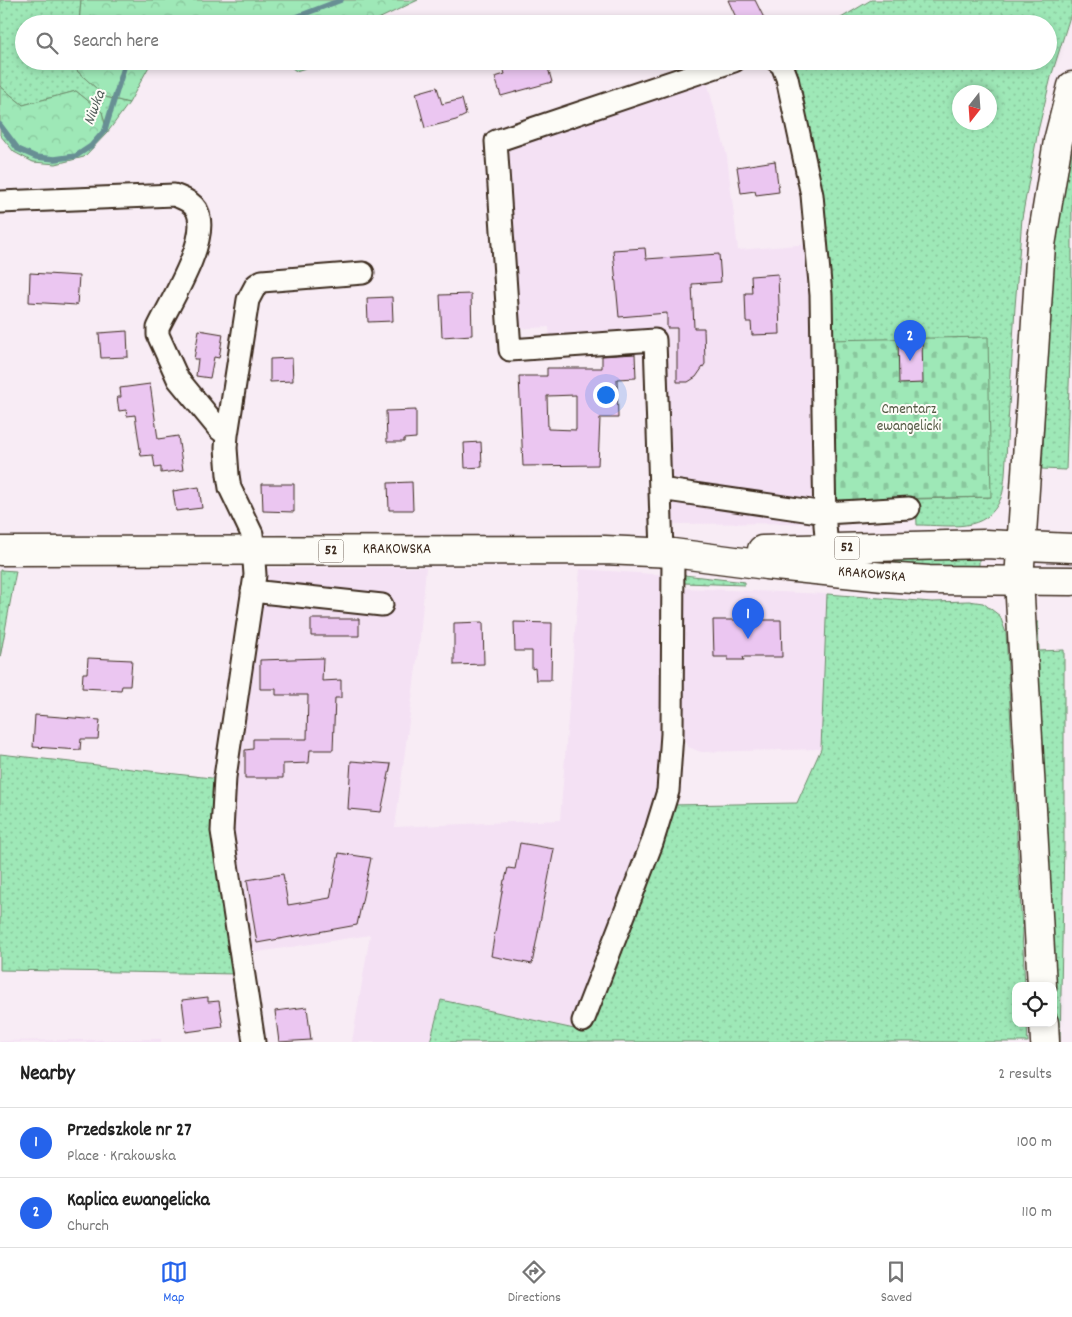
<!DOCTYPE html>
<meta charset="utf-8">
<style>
body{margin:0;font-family:Dekko,sans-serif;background:#f2f2f2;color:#222}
.controls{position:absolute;right:15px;bottom:15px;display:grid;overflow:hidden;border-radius:10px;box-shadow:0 2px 8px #0003}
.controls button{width:45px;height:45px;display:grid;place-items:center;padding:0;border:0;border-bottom:1px solid #e0e0e0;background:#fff;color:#222;font:25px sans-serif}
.compass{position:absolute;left:952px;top:85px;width:45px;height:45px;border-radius:50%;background:#fff;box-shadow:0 2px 8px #0003;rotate:197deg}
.you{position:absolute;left:605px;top:394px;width:18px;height:18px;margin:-12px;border:4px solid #fff;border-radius:50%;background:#1a73e8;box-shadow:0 0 0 8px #1a73e833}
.badge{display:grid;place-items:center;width:32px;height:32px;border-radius:50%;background:#2563eb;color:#fff;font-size:16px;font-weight:700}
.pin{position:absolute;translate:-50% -41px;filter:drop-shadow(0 1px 2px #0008)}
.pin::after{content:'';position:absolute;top:26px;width:18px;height:15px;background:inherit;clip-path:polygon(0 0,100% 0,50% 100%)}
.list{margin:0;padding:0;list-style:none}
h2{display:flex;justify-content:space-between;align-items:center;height:65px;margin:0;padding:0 20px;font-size:21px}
h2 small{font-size:16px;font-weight:400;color:#767676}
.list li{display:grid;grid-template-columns:32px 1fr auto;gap:15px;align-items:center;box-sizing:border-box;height:70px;padding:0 20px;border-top:1px solid #e0e0e0}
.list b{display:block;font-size:19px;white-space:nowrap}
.list p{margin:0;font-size:16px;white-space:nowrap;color:#767676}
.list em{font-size:16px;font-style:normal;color:#767676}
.icon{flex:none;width:28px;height:28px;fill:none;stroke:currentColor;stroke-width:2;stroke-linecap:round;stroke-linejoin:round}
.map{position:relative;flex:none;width:1072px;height:1042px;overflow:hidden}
.search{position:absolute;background:#fff;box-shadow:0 2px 8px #0003;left:15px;right:15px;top:15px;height:55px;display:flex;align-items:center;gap:12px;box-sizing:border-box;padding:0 18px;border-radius:28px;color:#767676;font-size:19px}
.sheet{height:205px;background:#fff}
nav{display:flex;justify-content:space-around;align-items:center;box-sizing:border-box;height:70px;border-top:1px solid #e0e0e0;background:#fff;font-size:14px;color:#767676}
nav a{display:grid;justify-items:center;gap:2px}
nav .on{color:#2563eb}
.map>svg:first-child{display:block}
</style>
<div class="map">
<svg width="1072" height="1042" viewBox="0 0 1072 1042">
<defs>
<pattern id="grass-dots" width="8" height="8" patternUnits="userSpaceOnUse" patternTransform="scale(1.25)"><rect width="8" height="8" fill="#9ee8b7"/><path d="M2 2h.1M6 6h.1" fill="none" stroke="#89c79d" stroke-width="1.8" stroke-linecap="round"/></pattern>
<pattern id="forest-crowns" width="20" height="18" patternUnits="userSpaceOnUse" patternTransform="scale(1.25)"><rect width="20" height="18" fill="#9ee8b7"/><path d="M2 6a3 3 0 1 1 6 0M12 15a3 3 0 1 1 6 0" fill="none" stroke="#89c79d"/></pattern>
<pattern id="cemetery-stones" width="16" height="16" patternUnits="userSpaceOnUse" patternTransform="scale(1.25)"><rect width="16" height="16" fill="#9ee8b7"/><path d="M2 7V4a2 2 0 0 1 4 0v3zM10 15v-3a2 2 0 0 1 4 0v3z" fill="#89c79d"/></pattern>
</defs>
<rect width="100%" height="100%" fill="#f8ecf5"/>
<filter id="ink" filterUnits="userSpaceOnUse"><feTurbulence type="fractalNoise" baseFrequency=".02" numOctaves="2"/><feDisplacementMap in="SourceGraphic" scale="10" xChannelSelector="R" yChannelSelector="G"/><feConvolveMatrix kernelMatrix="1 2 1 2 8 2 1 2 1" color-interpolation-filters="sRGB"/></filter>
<g filter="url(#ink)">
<!-- built -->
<path fill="#f4e1f4" d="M705 74 727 156 738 250 808 244 816 335 813 523 669 524 660 335 550 340 549 327 513 329 502 148Z
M426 567 420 638 395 827 560 820 580 569 667 575 666 734 659 791 650 829 574 1029 441 1000 430 1042H352L370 935 244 954 228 829 261 568Z
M683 588 827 594 821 749 701 752 688 747 682 736 679 723Z
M161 1039V1042H0V1041Z"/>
<!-- grass -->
<path fill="url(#grass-dots)" stroke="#6c896a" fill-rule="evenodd" d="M0 0H81L79 24H24V61H77L76 70 106 97 129 103 107 133 102 112 76 91 23 105 0 86Z
M871 0H1072V10L1051 77 1038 131 1022 218 1015 307 1005 475C1004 482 1004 491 1001 498 986 534 950 525 917 525L916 499 991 497 827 340 790 61H1048V24H831ZM960 92H990V122H960Z
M1072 146V303L1066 470 1042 469C1048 364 1048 250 1072 146Z
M979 553V567H940L847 559Z
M0 570 16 571 0 658Z
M684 575 745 582V585L683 583Z
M827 594 932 602 969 601 983 603 1000 616 1006 633 1025 986H1016V1023H1027L1028 1042H430L441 1000 588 1032 658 843 670 805 797 803 821 749Z
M1030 622H1038L1039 651 1064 650V844L1060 1042H1055L1053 986Z
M0 754 220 779 238 974 0 970Z"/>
<!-- forest -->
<path fill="url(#forest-crowns)" stroke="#6c896a" d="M81 0H418L368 24H79Z
M77 61H152L129 103 106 97 76 70Z
M283 61H316L315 65 296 71Z
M0 86 23 105 76 91 102 112 107 133 84 157 56 164 33 162 14 152 0 135Z"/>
<!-- cemetery -->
<path fill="url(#cemetery-stones)" stroke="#6c896a" d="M988 337 991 497 830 500 827 340Z"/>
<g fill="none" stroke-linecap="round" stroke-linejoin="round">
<!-- stream -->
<path stroke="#678f94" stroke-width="5.5" d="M278 24 341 0
M0 125 18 149 36 157 55 159 76 156 91 146 105 130 126 61"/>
</g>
<!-- building -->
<path fill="#ebc6f1" stroke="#3b2a1e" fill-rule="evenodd" d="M728 0H755L767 24H739Z
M501 61H527L532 64 546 61 552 82 501 96 495 77 505 74Z
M437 87 442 104 462 99 466 115 456 120 425 128 416 93Z
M775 161 779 192 756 195 755 191 741 193 737 167Z
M645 248 646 259 719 254 721 282 692 284 694 328H704L705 364 696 377 688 382H677V328H667V313L619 317 613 250Z
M30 273 79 276 77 305 29 302Z
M778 274 780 334 752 335 751 322H746L745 293H752L751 276Z
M471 294 472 335 442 337 440 295Z
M392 297 393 321 368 322 367 298Z
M199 330 223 334 219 358 214 357 210 378 196 376 198 359H194Z
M127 331 128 357 101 358 99 333Z
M922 338 923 383 899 384 898 339Z
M635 354 636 378 617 379 618 418H600L598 465 523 466 519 376H547V368H602V356ZM576 395V430L548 429 547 396Z
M292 358 293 381 270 382V359Z
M150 384 158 439 178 436 183 470 161 473V467L155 468 153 455 141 456 135 415 127 416 126 410 119 411 117 397H121L120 388Z
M416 410V438L404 439V442H387L386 411Z
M481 442 482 467 465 468 464 443Z
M412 482 413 510H389L388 483Z
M262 484H294V512L263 511Z
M199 487 202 508 176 511 173 491Z
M311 619H359V636H311Z
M713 620H781L782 657H743L744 660H728V657H714Z
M483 622 484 664 454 665V623Z
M514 622 552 623 551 680H536L535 668 532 669V651H515Z
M88 658 132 660 130 686H122L121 690 82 688 83 673H87Z
M323 658 322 681 341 680V698H335L333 750H310L309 763 283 764V778H245V750L253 749V739H307L308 695H276V689H260V660Z
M35 715 100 720 98 739H81L80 750 33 747Z
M351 761 391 764 381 812 348 809Z
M520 843 554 849 532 964 491 956 504 880H505L508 868 515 869Z
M339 853 371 858 357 925 257 943 247 880 283 874 288 905 330 898Z
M208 997V1002L219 1001 223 1027 186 1032 182 1000Z
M307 1007 311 1040 279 1042 275 1011Z"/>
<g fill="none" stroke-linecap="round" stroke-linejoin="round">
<defs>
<path id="minor" d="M777 61 782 65 787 78 812 195 821 295 825 525 827 548
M0 202 174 195C185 199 197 204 199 217 206 245 171 301 158 328V335L178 379 219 429 227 435
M660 489 825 513 909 508
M662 552 655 340 510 350 496 141 734 61
M252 591 382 605
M583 1021 652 843 668 791 672 734 673 553
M254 1042 222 831 225 777 255 575 252 534 230 488 228 475 226 448 227 435 248 300 256 285 262 281 363 273"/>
<path id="major" d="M762 550 985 544 1072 548
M0 551 604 550 673 553 766 565 884 577 929 580 1072 581"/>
<path id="highway" d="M1042 986 1019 580 1041 245 1058 141 1072 86
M1044 1023 1045 1042"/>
</defs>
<!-- minor casing -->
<use href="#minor" stroke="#3b2a1e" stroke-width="25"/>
<!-- major casing -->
<use href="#major" stroke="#3b2a1e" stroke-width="31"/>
<!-- highway casing -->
<use href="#highway" stroke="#3b2a1e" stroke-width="31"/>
<!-- minor -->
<use href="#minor" stroke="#fdfcf7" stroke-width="21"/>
<!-- major -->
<use href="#major" stroke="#fdfcf7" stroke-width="28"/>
<!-- highway -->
<use href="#highway" stroke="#fdfcf7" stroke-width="28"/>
</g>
</g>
<g text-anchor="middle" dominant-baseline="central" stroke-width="4" stroke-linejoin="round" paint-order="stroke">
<!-- shield labels -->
<g fill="#fdfcf7" stroke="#75695f" stroke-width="1">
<rect x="834.5" y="536.5" width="25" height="23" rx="4"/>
<rect x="318.5" y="539.5" width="25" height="23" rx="4"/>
</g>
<g font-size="14" font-weight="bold" fill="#3b2a1e">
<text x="847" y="548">52</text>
<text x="331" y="551">52</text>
</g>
<!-- park labels -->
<g font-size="15" fill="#545a44" stroke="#fdfcf7">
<text x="909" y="410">Cmentarz<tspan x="909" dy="17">ewangelicki</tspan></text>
</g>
<!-- street labels -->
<g font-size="15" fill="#3b2a1e" stroke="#fdfcf7">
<text x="397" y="550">KRAKOWSKA</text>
<text transform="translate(872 575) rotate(5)">KRAKOWSKA</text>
</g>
<!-- water labels -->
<g font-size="16" font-style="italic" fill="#515c59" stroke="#fdfcf7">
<text transform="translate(95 108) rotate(-69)">Niwka</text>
</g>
</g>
</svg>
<div class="controls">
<button><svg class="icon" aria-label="locate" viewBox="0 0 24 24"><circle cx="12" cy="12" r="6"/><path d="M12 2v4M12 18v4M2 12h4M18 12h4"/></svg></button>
</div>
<svg class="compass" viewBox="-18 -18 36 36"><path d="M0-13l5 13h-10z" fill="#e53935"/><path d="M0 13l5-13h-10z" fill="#767676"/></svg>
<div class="you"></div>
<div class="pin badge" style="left:748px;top:639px">1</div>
<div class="pin badge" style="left:910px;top:361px">2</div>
<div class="search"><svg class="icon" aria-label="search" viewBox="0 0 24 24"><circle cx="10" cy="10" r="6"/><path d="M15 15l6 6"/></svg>Search here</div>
</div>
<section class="sheet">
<h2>Nearby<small>2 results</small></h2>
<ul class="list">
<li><span class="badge">1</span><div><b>Przedszkole nr 27</b><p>Place · Krakowska</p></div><em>100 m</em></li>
<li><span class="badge">2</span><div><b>Kaplica ewangelicka</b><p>Church</p></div><em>110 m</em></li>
</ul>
</section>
<nav>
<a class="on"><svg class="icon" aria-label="map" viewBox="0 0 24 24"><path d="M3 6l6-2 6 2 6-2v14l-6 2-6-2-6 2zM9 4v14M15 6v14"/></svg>Map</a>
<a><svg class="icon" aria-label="directions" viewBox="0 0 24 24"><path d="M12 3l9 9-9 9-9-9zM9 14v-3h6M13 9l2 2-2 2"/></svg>Directions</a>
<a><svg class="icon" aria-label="saved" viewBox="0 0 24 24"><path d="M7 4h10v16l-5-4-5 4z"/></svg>Saved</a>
</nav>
